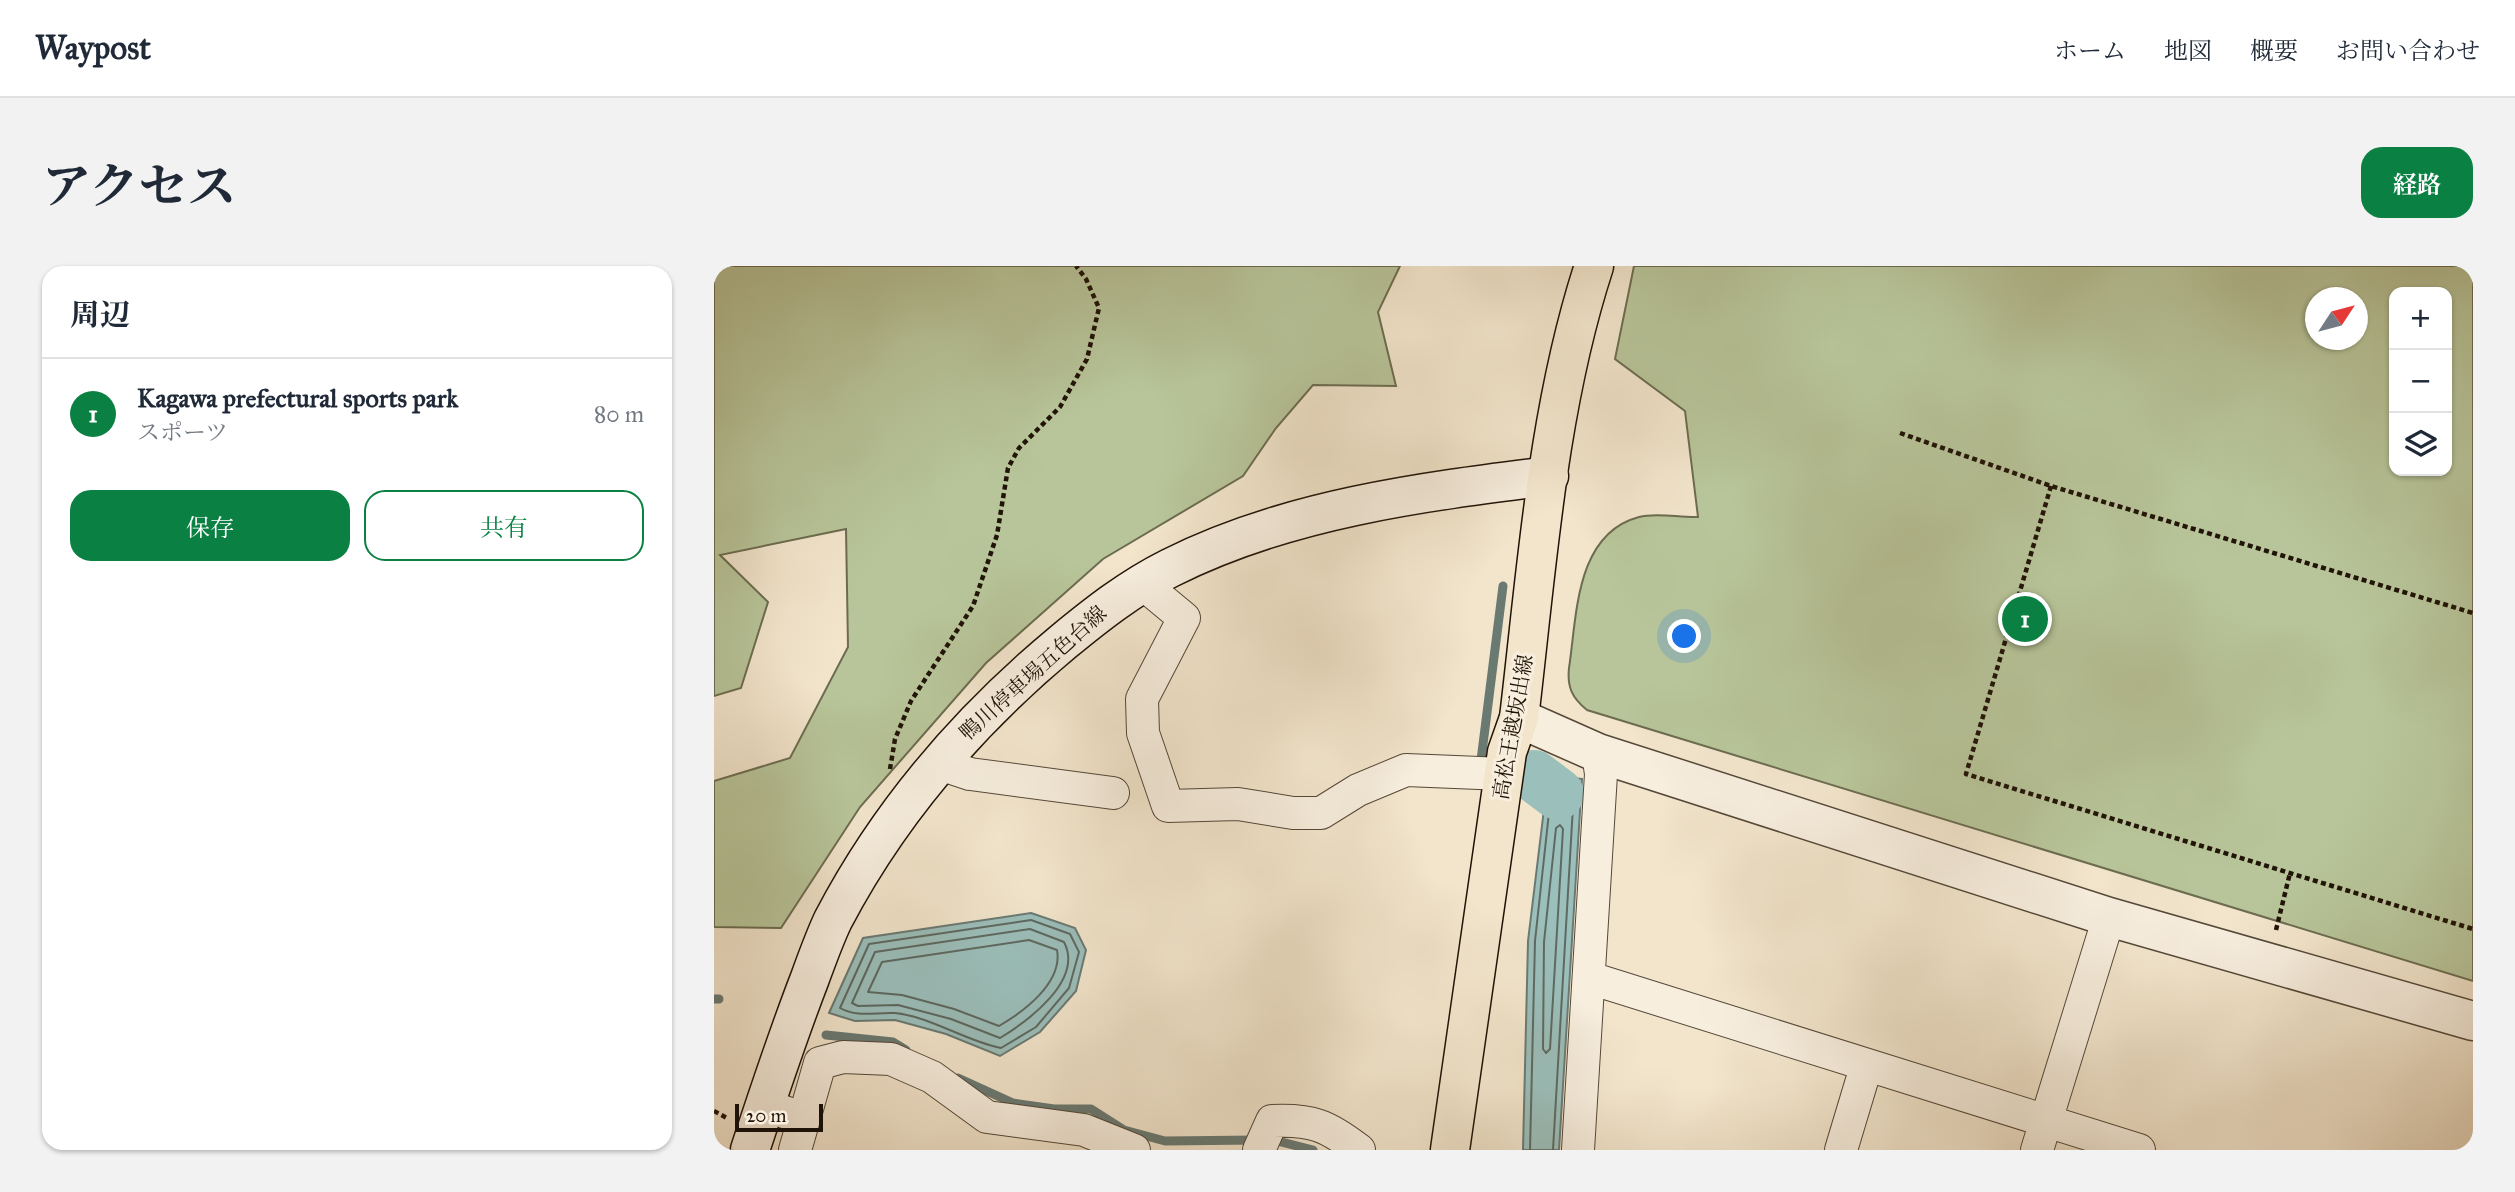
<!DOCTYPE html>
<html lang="ja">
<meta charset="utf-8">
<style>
body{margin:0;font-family:"IM FELL Great Primer","Noto Serif JP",serif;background:#f2f2f3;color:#1f2937}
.controls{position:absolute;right:21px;top:21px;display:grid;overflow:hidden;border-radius:14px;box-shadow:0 2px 5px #0004}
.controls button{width:63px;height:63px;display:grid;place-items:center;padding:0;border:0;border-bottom:2px solid #e0e1e3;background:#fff;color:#1f2937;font:35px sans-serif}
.compass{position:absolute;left:1591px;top:21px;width:63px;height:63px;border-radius:50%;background:#fff;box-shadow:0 2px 5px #0004;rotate:54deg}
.scale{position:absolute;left:21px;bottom:18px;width:88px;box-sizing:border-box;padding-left:7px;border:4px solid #201307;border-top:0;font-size:19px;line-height:24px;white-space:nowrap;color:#201307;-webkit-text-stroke:5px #f7eede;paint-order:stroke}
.you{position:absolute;left:971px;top:371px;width:24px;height:24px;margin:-18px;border:5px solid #fff;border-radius:50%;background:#1a73e8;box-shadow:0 0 0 10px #1a73e833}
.badge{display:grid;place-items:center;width:46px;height:46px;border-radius:50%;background:#0b8043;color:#fff;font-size:23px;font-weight:700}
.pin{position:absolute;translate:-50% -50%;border:4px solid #fff;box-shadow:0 2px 7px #0006}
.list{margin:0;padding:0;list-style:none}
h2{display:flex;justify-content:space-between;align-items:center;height:91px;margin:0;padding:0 28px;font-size:30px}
h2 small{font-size:23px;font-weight:400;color:#747a83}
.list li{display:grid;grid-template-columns:46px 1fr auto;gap:21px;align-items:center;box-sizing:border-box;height:112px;padding:0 28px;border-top:2px solid #e0e1e3}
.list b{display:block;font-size:26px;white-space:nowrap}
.list p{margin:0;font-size:23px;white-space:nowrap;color:#747a83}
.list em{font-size:23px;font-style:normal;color:#747a83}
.actions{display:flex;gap:14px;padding:21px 28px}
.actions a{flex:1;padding:16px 0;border:2px solid #0b8043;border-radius:21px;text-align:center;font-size:24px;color:#0b8043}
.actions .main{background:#0b8043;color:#fff}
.icon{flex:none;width:38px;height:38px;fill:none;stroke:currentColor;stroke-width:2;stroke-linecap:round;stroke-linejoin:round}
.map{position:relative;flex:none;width:1759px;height:884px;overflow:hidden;border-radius:21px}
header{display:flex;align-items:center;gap:42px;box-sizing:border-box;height:98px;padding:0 35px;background:#fff;border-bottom:2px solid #e0e1e3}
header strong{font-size:33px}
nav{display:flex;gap:38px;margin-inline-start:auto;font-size:24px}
.intro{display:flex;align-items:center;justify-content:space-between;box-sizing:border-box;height:168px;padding:0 42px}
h1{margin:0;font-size:49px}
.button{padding:18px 32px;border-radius:21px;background:#0b8043;color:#fff;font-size:24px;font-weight:700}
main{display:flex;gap:42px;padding:0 42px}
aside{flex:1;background:#fff;border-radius:21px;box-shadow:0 2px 5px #0004}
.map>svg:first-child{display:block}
</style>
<header>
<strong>Waypost</strong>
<nav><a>ホーム</a><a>地図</a><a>概要</a><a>お問い合わせ</a></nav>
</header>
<div class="intro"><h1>アクセス</h1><a class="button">経路</a></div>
<main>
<aside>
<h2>周辺<small></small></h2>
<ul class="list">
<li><span class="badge">1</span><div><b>Kagawa prefectural sports park</b><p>スポーツ</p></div><em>80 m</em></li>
</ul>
<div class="actions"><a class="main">保存</a><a>共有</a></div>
</aside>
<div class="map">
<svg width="1759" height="884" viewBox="0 0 1759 884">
<rect width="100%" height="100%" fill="#f2e5cc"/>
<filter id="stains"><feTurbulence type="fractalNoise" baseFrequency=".00286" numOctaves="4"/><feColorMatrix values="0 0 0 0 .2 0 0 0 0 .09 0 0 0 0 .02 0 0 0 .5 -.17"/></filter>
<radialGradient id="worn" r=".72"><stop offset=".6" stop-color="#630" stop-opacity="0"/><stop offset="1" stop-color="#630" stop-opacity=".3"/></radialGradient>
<!-- green -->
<path fill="#b8c59a" stroke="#6c6c50" stroke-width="2" fill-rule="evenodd" d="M0 0H686L664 46 682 120 599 119 562 162 529 210 389 293 272 397 146 541 67 662 0 661V515L76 492 134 381 132 263 6 289 54 336 27 422 0 430Z
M920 0H1759V715L873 444C858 432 853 421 855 402 863 350 861 268 925 251 943 246 966 252 984 251L971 145 901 93ZM1680 26H1733V205H1680ZM1602 32H1644V74H1602Z"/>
<!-- water -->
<path fill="#9bbfbb" stroke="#6a7a73" stroke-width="2" d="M834 510 868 513 845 884H809L814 675Z
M317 647 361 662 372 684 362 725 326 766 286 790 232 768 181 754 141 755 115 747 149 672Z"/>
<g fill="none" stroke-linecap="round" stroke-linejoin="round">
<!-- shore -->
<path stroke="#5e6961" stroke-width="2" d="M846 559 849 563 836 783 832 787 829 783 830 676 842 562Z
M317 654 356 668 365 686 355 722 322 761 287 782C251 775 218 751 181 747 161 746 144 752 126 742L155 678Z
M316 663 350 676C370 714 314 755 286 772L237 753 184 739 144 740 138 737 161 686Z
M315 674 343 684C349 717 309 746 285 760L240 743 188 729 154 726 168 696Z
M816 884 821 675 837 528 842 518 858 519 860 523 839 884"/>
<!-- stream -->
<path stroke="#6a7a73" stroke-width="9" d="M766 502 789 320
M0 733H5
M112 769 179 776 192 784
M244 812 299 837 340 843H377L410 864 451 875 542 874
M556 873 599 884"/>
<!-- river -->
<path stroke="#9bbfbb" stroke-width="52" d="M820 510 844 528"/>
<defs>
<path id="minor" d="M429 318 470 352 428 433 429 467 454 540 524 538 579 547H607L644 524 692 504 790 508
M223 497 256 508 399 527
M876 712 1425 884
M51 839 90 853 106 797 129 791 177 793 218 811 273 851 370 864 420 884
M81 884 90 853
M545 884 558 855C598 853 614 860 645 884
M864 884 887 508 884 487
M1127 884 1152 801
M1323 884 1395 651"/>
<path id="tertiary" d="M805 452 884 487 1395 651 1759 755"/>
<path id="secondary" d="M36 884C55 826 74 769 96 712 103 693 110 673 119 654 176 545 254 455 349 376 383 348 416 322 456 302 573 243 707 226 835 210"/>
<path id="primary" d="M736 884 793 486 805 452C823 302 833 144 880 0"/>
</defs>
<!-- minor casing -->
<use href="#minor" stroke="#544838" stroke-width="34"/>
<!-- tertiary casing -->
<use href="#tertiary" stroke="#544838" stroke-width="41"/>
<!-- secondary casing -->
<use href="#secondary" stroke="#201307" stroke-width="41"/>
<!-- primary casing -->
<use href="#primary" stroke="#201307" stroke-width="41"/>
<!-- path -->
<path stroke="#201307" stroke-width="4.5" stroke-dasharray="5 3.5" stroke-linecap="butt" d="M1186 167 1337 220 1759 347
M1337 220 1252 508 1759 663
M176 503 181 473 197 435 259 340 283 269 294 202 305 182 346 141 373 93 385 42 372 13 362 0
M1562 664 1576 607
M0 845 13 852"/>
<!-- minor -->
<use href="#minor" stroke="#f7eede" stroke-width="32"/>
<!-- tertiary -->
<use href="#tertiary" stroke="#f7eede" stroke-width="38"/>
<!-- secondary -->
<use href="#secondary" stroke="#f7eede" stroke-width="38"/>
<!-- primary -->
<use href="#primary" stroke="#f2e5cc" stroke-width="38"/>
</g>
<g text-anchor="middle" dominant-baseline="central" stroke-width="6" stroke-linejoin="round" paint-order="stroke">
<!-- street labels -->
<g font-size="21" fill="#201307" stroke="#f7eede">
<text transform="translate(319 407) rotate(-42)">鴨川停車場五色台線</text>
<text transform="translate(799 461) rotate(-80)">高松王越坂出線</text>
</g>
</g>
<rect width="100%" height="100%" filter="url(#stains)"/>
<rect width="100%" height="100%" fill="url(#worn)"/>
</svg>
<div class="controls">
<button>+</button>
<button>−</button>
<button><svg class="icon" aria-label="layers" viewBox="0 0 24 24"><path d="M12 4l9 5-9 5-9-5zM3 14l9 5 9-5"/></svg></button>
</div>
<svg class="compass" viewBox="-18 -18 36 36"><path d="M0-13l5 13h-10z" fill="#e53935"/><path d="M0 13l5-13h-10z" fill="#747a83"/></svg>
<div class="scale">20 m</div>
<div class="you"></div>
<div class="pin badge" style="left:1311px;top:353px">1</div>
</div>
</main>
